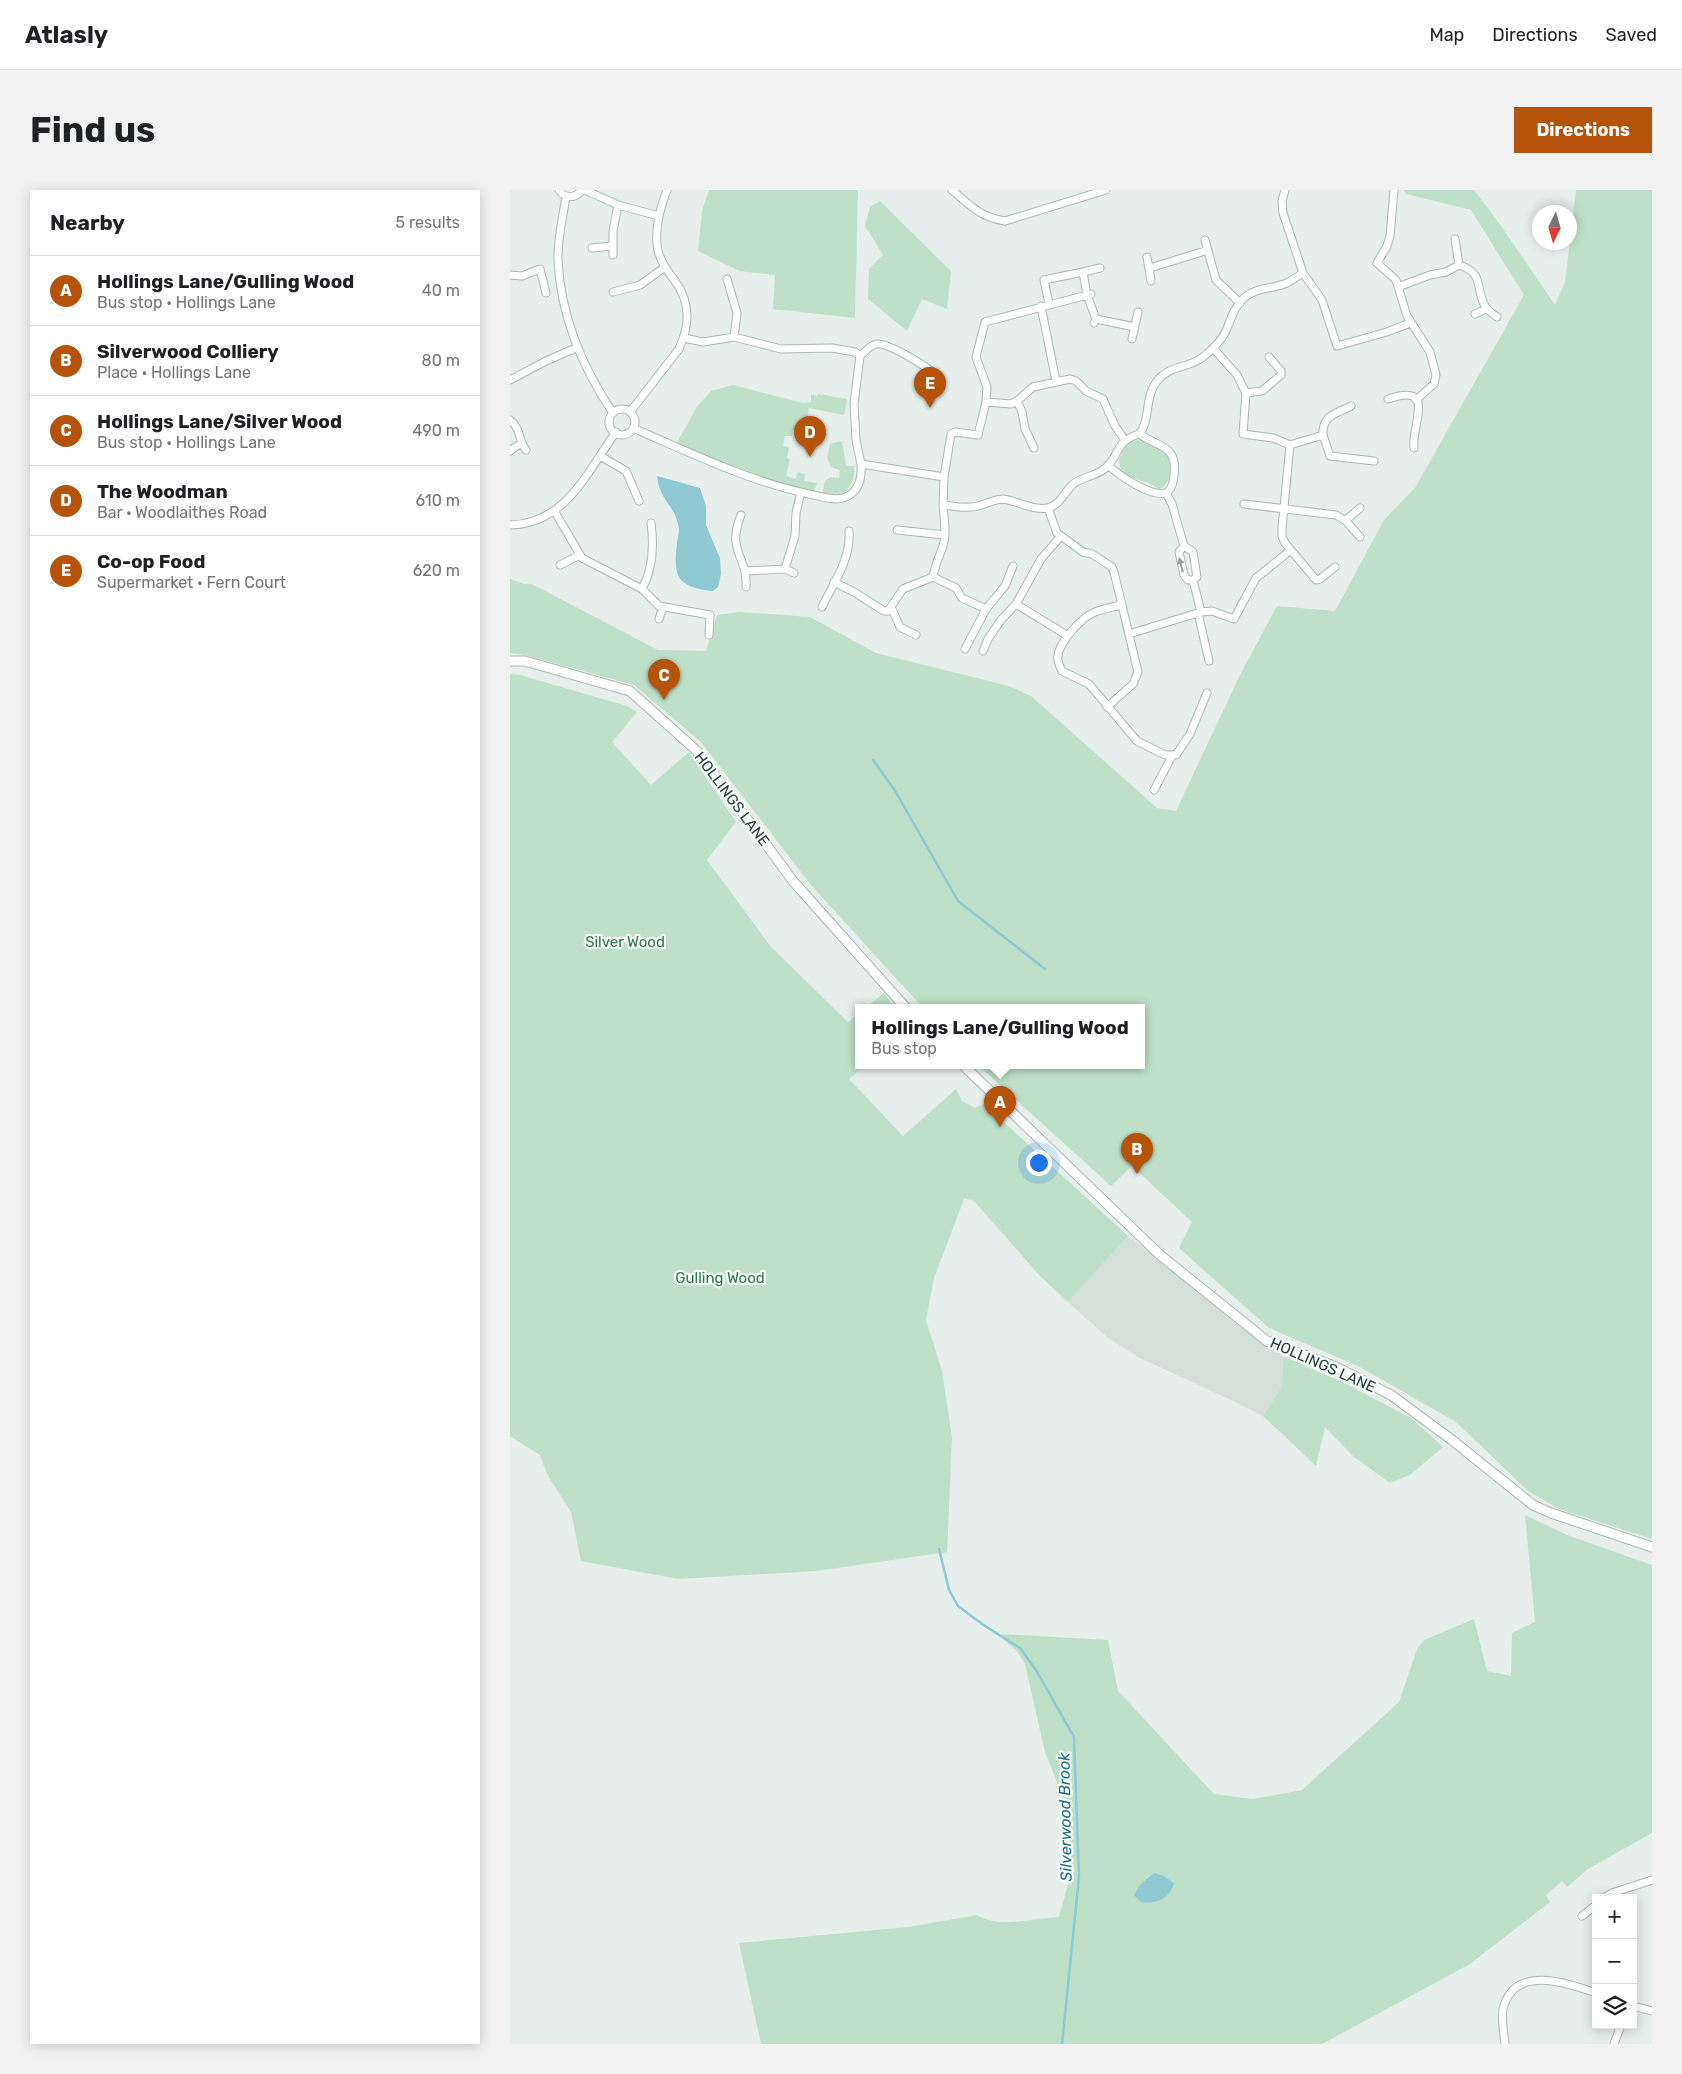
<!DOCTYPE html>
<meta charset="utf-8">
<style>
body{margin:0;font-family:Rubik,sans-serif;background:#f2f2f2;color:#202124}
.controls{position:absolute;right:15px;bottom:15px;display:grid;overflow:hidden;border-radius:0px;box-shadow:0 2px 12px #0003}
.controls button{width:45px;height:45px;display:grid;place-items:center;padding:0;border:0;border-bottom:1px solid #e0e0e0;background:#fff;color:#202124;font:25px sans-serif}
.compass{position:absolute;left:1022px;top:15px;width:45px;height:45px;border-radius:50%;background:#fff;box-shadow:0 2px 12px #0003;rotate:185deg}
.you{position:absolute;left:528px;top:972px;width:18px;height:18px;margin:-12px;border:4px solid #fff;border-radius:50%;background:#1a73e8;box-shadow:0 0 0 8px #1a73e833}
.badge{display:grid;place-items:center;width:32px;height:32px;border-radius:50%;background:#b45309;color:#fff;font-size:16px;font-weight:700}
.pin{position:absolute;translate:-50% -41px;filter:drop-shadow(0 1px 2px #0008)}
.pin::after{content:'';position:absolute;top:26px;width:18px;height:15px;background:inherit;clip-path:polygon(0 0,100% 0,50% 100%)}
.popup{position:absolute;left:345px;top:814px;width:290px;height:65px;box-sizing:border-box;display:grid;place-content:center;border-radius:0px;background:#fff;filter:drop-shadow(0 1px 4px #0005);font-size:16px;white-space:nowrap;color:#757577}
.popup b{font-size:19px;color:#202124}
.popup::after{content:'';position:absolute;left:50%;top:100%;margin-left:-10px;border:10px solid transparent;border-top-color:#fff}
.list{margin:0;padding:0;list-style:none}
h2{display:flex;justify-content:space-between;align-items:center;height:65px;margin:0;padding:0 20px;font-size:21px}
h2 small{font-size:16px;font-weight:400;color:#757577}
.list li{display:grid;grid-template-columns:32px 1fr auto;gap:15px;align-items:center;box-sizing:border-box;height:70px;padding:0 20px;border-top:1px solid #e0e0e0}
.list b{display:block;font-size:19px;white-space:nowrap}
.list p{margin:0;font-size:16px;white-space:nowrap;color:#757577}
.list em{font-size:16px;font-style:normal;color:#757577}
.icon{flex:none;width:28px;height:28px;fill:none;stroke:currentColor;stroke-width:2;stroke-linecap:round;stroke-linejoin:round}
.map{position:relative;flex:none;width:1142px;height:1854px;overflow:hidden;border-radius:0px}
header{display:flex;align-items:center;gap:30px;box-sizing:border-box;height:70px;padding:0 25px;background:#fff;border-bottom:1px solid #e0e0e0}
header strong{font-size:24px}
nav{display:flex;gap:28px;margin-inline-start:auto;font-size:18px}
.intro{display:flex;align-items:center;justify-content:space-between;box-sizing:border-box;height:120px;padding:0 30px}
h1{margin:0;font-size:35px}
.button{padding:12px 22px;border-radius:0px;background:#b45309;color:#fff;font-size:18px;font-weight:700}
main{display:flex;gap:30px;padding:0 30px}
aside{flex:1;background:#fff;border-radius:0px;box-shadow:0 2px 12px #0003}
.map>svg:first-child{display:block}
</style>
<header>
<strong>Atlasly</strong>
<nav><a>Map</a><a>Directions</a><a>Saved</a></nav>
</header>
<div class="intro"><h1>Find us</h1><a class="button">Directions</a></div>
<main>
<aside>
<h2>Nearby<small>5 results</small></h2>
<ul class="list">
<li><span class="badge">A</span><div><b>Hollings Lane/Gulling Wood</b><p>Bus stop · Hollings Lane</p></div><em>40 m</em></li>
<li><span class="badge">B</span><div><b>Silverwood Colliery</b><p>Place · Hollings Lane</p></div><em>80 m</em></li>
<li><span class="badge">C</span><div><b>Hollings Lane/Silver Wood</b><p>Bus stop · Hollings Lane</p></div><em>490 m</em></li>
<li><span class="badge">D</span><div><b>The Woodman</b><p>Bar · Woodlaithes Road</p></div><em>610 m</em></li>
<li><span class="badge">E</span><div><b>Co-op Food</b><p>Supermarket · Fern Court</p></div><em>620 m</em></li>
</ul>
</aside>
<div class="map">
<svg width="1142" height="1854" viewBox="0 0 1142 1854">
<rect width="100%" height="100%" fill="#e6efeb"/>
<!-- built -->
<path fill="#d4dfda" d="M618 1046 773 1166 772 1196 753 1226 721 1210 628 1167 598 1148 558 1112Z"/>
<!-- green -->
<path fill="#bfe0c8" d="M199 0H348L345 128 263 119 265 85 229 81 188 61 192 21Z
M894 0H964L991 36 1045 115 1055 92 1066 0H1142V1349L1049 1319 1018 1301 946 1232 848 1176 759 1138 669 1058 682 1032 622 976 601 996 469 876H631V818H413L301 695 191 552 124 495 15 465 0 463V389L14 394H22L148 460 196 461 207 425 230 422 300 427 366 463 499 496 521 506 647 618 666 621 729 487 767 416 825 421 874 330 905 298 1014 105 961 20 896 4Z
M370 11 441 81 437 119 412 109 397 141 358 109 359 79 373 65 355 36 360 17Z
M223 195 293 213 301 212V204L307 206 308 204 337 209 334 225 299 218 294 242 283 240 282 246H275L273 256 279 257 277 268 280 269 276 286 286 289 288 282 295 284 294 291 307 293 303 305 270 297 165 256 187 217 201 201Z
M624 250C635 250 652 256 658 266 663 273 660 298 649 299 645 297 642 295 638 293 624 288 610 287 609 269L617 254Z
M332 251 336 276H344C346 293 338 300 326 309L312 305 315 291 320 287 329 288 330 280 321 277 317 268 320 254Z
M0 484 10 485 117 516 127 522 102 552 141 595 179 562 226 632 197 670 261 757 338 832 349 823V876H354L339 889 393 946 446 899 452 911 465 918 474 914 618 1046 558 1112 530 1086 463 1010 454 1009 424 1088 416 1130 432 1181 442 1248 437 1362 307 1381 168 1389 71 1371 61 1322 37 1284 30 1265 0 1246Z
M374 803 385 818H355Z
M773 1166 834 1193 901 1228 933 1257 900 1285 880 1293 844 1267 815 1237 806 1276 753 1226 772 1196Z
M1015 1325 1057 1345 1142 1375V1643L1078 1679 1057 1697 1052 1691 1036 1705 1040 1712 960 1774 812 1854H251L229 1753 398 1737 467 1725C488 1739 524 1728 549 1727L558 1694 551 1637 554 1621 551 1602 535 1562 515 1474 507 1461 494 1450 492 1444 598 1450 608 1501 704 1604 743 1609 792 1600 889 1512 907 1459 914 1450 964 1429 977 1481 1001 1486 1002 1443 1025 1432Z"/>
<!-- water -->
<path fill="#8ec9d4" d="M147 286 190 298 196 316V335L210 368 211 384 208 397 203 401C167 397 163 387 167 353 168 347 170 340 168 334 164 315 149 309 147 286Z
M644 1683 652 1685 664 1693C660 1709 646 1714 631 1712L624 1705 630 1695Z"/>
<g fill="none" stroke-linecap="round" stroke-linejoin="round">
<!-- stream -->
<path stroke="#8ec9d4" stroke-width="2.5" d="M363 570 384 599 448 711 535 779
M429 1359 439 1400 448 1416 472 1434 510 1458 526 1480 564 1547 569 1687 552 1854"/>
<defs>
<path id="minor" d="M49 0C55 9 65 9 72 0
M75 0 108 15 149 26
M442 0C461 16 470 27 495 31L596 0
M775 0 772 11 773 23 793 83 812 110 827 156 877 142 900 133
M884 0 880 46 877 56 867 73 886 90 897 126 920 162 926 185 924 194 906 210
M56 6C53 27 47 50 48 71 51 127 72 177 103 223
M945 49 949 75
M695 50 706 90 730 113
M82 58 102 56
M103 65V41L108 15
M637 67 641 91
M640 78 698 60
M573 82 590 78
M0 85 12 86 30 79 36 103
M217 89 227 123 224 147
M888 97 920 85 936 82 949 75C975 83 965 99 975 116 978 121 983 124 987 127
M103 102 130 95 155 77
M539 114 534 90 573 82 577 105 586 129 584 133
M531 116 546 191
M965 124 976 119
M586 129 625 137
M174 148 193 152 224 147 271 159 322 158 345 162 350 166
M622 149 628 122
M703 158 727 185 736 203 733 244 763 248 780 255 772 338V346L775 353 806 390 810 389 825 377
M350 166 344 214 346 250 351 274 434 287
M350 166C355 162 359 156 366 154 378 152 418 177 428 187
M0 190 36 171 66 158
M736 203 752 201 771 185V181L759 167
M878 209C928 192 901 234 904 258
M507 211 512 222 515 239 524 258
M476 212 477 197 466 167 475 132 581 104
M99 232a13 13 0 1 1 26 0a13 13 0 1 1-26 0Z
M120 222 169 159C180 135 181 113 165 91 158 82 151 72 148 61 144 41 150 18 157 0
M0 230C11 238 8 250 16 260
M123 238C181 263 238 291 299 304 310 306 322 311 333 308 349 303 352 288 351 274
M629 244C641 231 634 207 647 191 661 174 678 179 693 167 702 160 711 151 716 141 721 129 724 117 734 108 746 97 763 99 777 93 782 90 788 86 793 83
M813 245 820 266 864 271
M780 255 813 245C812 225 826 224 841 216
M0 261 11 253
M90 266 116 281 129 311
M598 275C610 286 640 307 656 303 662 299 663 293 664 285 668 255 648 257 629 244 603 252 611 267 593 280 583 287 571 287 562 295 554 303 550 315 538 318 523 321 508 311 493 309 485 309 476 314 468 316 457 319 444 316 433 315L434 287 441 244 445 242 468 245 476 212 501 214 507 211 523 197 560 189 566 191 576 201 593 209 605 236 615 250
M656 303 662 314 674 356 683 362 687 387 683 390
M734 314 826 325 836 331 850 347
M538 318 547 343 573 362 582 364 602 377 604 382 628 482 623 494 597 517
M45 322 72 368 132 399 149 416 200 425 199 445
M231 325C216 363 238 365 236 397
M836 330 850 318
M0 335C56 334 77 282 106 242
M387 340 435 345
M674 356 669 362 674 385 678 390H683
M50 375 70 365
M275 379 285 346 286 323 291 302
M236 381 275 379 284 383
M423 387 446 398 452 408 476 419 495 396 503 376
M683 390 691 422
M324 392 344 402 374 421H378L393 399 423 387C425 375 429 367 433 356 437 344 434 329 433 315
M132 399C143 379 144 355 141 333
M506 414 558 446
M611 415C603 417 593 419 585 422 572 427 549 452 548 466 547 471 550 477 552 481L579 494 627 551 655 565H666L680 544 697 503
M312 417C324 392 341 369 339 341
M382 419 390 437 406 445
M688 423 699 471
M149 429 153 417
M619 444 691 422 702 421 724 429 746 388 781 360
M455 459 476 419
M473 461 478 449 491 430 506 414 531 369 551 346
M644 600 662 566
M1094 1708 1102 1703 1142 1690
M1072 1726 1086 1715
M1123 1816 1142 1821
M995 1854C994 1843 991 1830 993 1819 1004 1774 1057 1793 1086 1803
M1104 1854 1111 1835"/>
<path id="tertiary" d="M0 471H15L120 501 187 561 283 691 396 818
M454 876 650 1065 757 1151 826 1177 881 1205 942 1250 1023 1315 1041 1323 1142 1357"/>
</defs>
<!-- minor casing -->
<use href="#minor" stroke="#a8b8b2" stroke-width="9"/>
<!-- tertiary casing -->
<use href="#tertiary" stroke="#a8b8b2" stroke-width="11"/>
<!-- minor -->
<use href="#minor" stroke="#fff" stroke-width="7"/>
<!-- tertiary -->
<use href="#tertiary" stroke="#fff" stroke-width="9"/>
</g>
<!-- one-way arrows -->
<defs><path id="oneway-solid" d="M-6-.8H1V-3.2L6.5 0L1 3.2V.8H-6Z" transform="scale(1.25)"/></defs>
<use fill="#92a09c" href="#oneway-solid" transform="translate(671 375) rotate(-104)"/>
<g text-anchor="middle" dominant-baseline="central" stroke-width="4.5" stroke-linejoin="round" paint-order="stroke">
<!-- street labels -->
<g font-size="15" fill="#24423a" stroke="#f7fbf9">
<text transform="translate(222 609) rotate(53)">HOLLINGS LANE</text>
<text transform="translate(813 1175) rotate(24)">HOLLINGS LANE</text>
</g>
<!-- park labels -->
<g font-size="15" fill="#2d7a4b" stroke="#f7fbf9">
<text x="115" y="752">Silver Wood</text>
<text x="210" y="1088">Gulling Wood</text>
</g>
<!-- water labels -->
<g font-size="16" font-style="italic" fill="#1c6f80" stroke="#f7fbf9">
<text transform="translate(555 1627) rotate(-91)">Silverwood Brook</text>
</g>
</g>
</svg>
<div class="controls">
<button>+</button>
<button>−</button>
<button><svg class="icon" aria-label="layers" viewBox="0 0 24 24"><path d="M12 4l9 5-9 5-9-5zM3 14l9 5 9-5"/></svg></button>
</div>
<svg class="compass" viewBox="-18 -18 36 36"><path d="M0-13l5 13h-10z" fill="#e53935"/><path d="M0 13l5-13h-10z" fill="#757577"/></svg>
<div class="you"></div>
<div class="pin badge" style="left:490px;top:937px">A</div>
<div class="popup"><b>Hollings Lane/Gulling Wood</b>Bus stop</div>
<div class="pin badge" style="left:627px;top:984px">B</div>
<div class="pin badge" style="left:154px;top:510px">C</div>
<div class="pin badge" style="left:300px;top:267px">D</div>
<div class="pin badge" style="left:420px;top:218px">E</div>
</div>
</main>
